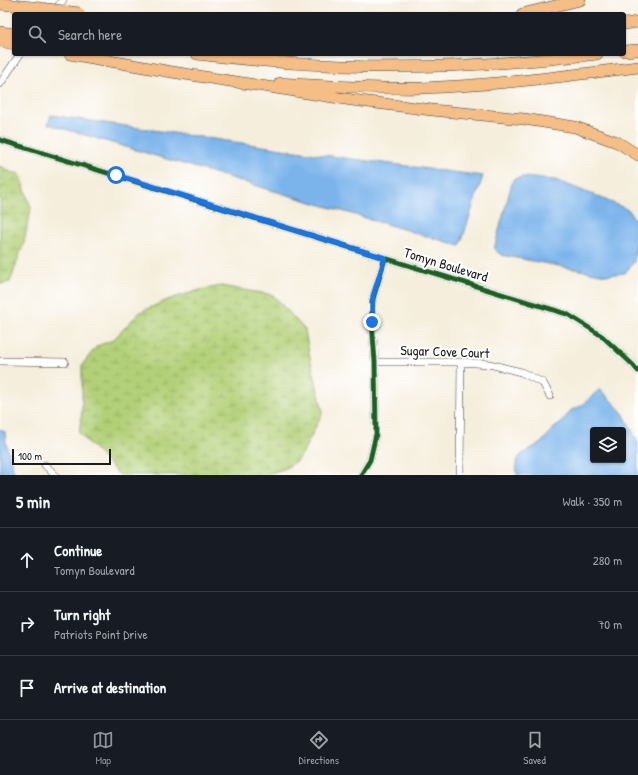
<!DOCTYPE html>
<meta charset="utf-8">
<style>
body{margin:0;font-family:"Patrick Hand",sans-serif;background:#20242c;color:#f1f3f6}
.controls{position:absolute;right:12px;bottom:12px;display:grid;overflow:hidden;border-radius:4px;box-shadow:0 1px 3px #0004}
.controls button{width:36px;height:36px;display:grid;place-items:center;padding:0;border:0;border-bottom:1px solid #363941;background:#171b24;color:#f1f3f6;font:20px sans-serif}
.scale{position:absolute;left:12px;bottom:10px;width:99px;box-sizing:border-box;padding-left:4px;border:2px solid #1c1c1c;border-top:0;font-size:11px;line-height:14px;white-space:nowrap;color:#1c1c1c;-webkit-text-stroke:3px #fff;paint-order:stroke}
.stop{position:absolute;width:12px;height:12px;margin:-9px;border:3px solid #1a73e8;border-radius:50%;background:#fff}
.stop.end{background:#1a73e8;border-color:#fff;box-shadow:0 1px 4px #0008}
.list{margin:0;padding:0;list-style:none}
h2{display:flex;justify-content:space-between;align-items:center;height:52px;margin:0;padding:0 16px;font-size:17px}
h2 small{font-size:13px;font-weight:400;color:#9ea1a6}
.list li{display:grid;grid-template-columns:26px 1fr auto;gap:12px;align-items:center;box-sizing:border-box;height:64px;padding:0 16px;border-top:1px solid #363941}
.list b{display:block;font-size:15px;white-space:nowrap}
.list p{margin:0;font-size:13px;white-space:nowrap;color:#9ea1a6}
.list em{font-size:13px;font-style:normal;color:#9ea1a6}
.icon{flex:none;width:22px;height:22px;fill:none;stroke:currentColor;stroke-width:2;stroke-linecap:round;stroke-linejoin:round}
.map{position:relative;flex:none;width:638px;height:475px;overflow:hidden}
.search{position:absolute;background:#171b24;box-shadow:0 1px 3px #0004;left:12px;right:12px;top:12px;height:44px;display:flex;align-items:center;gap:10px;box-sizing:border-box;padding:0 14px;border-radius:4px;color:#9ea1a6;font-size:15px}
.sheet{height:244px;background:#171b24}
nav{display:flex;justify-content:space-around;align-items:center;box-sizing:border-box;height:56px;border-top:1px solid #363941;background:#171b24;font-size:11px;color:#9ea1a6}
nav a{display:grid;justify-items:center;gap:2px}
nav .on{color:#8c9099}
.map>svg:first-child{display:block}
</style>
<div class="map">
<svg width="638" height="475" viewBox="0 0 638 475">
<defs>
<pattern id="wetland-marsh" width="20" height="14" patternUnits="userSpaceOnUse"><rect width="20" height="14" fill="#b2d077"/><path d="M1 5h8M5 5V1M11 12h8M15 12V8" fill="none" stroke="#98b266"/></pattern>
</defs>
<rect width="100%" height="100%" fill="#fff"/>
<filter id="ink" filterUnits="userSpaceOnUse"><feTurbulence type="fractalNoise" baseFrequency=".025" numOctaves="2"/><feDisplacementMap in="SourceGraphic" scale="8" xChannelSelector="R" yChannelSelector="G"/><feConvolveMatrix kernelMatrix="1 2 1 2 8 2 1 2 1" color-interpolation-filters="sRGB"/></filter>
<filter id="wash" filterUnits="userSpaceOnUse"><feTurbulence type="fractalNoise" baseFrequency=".012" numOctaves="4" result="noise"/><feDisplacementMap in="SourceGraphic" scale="16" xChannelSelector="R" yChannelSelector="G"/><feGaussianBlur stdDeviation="0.9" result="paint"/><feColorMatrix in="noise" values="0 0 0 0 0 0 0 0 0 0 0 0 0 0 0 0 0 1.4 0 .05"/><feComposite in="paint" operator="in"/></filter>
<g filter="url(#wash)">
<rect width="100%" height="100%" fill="#f5eedc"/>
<!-- wetland -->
<path fill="url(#wetland-marsh)" stroke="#67764a" d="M0 166 11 172 20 174 31 208 24 242 10 282 0 284Z
M221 286 273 295 305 330 309 353 323 412 300 458 286 468 264 475H119L79 433 82 412V365L97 346 113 340 140 312 170 299 200 290Z"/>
<!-- water -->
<path fill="#7ab4eb" stroke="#4b6884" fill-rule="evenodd" d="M51 115 323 155 483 176 460 246 48 124Z
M523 177 555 180 594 195 629 210 637 224V240L634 262 625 273 606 275 501 255 494 249 513 179Z
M600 389 623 413 638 442V475H517L516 461 522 454 541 443 554 428 560 424 571 410 581 406ZM593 430H623V460H593Z
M0 429 5 432 6 443 15 475H0Z"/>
</g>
<g filter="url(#ink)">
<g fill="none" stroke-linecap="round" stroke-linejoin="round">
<defs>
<path id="minor" d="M53 12 63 0
M0 84 20 54
M0 140 567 314 602 336 633 365 638 371
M0 361 65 362
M375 362H461L489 364 521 372 543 383 550 396
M45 465 55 475
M361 475 370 460 376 434 375 362 372 322V302L385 258
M460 475 461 362"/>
<path id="highway" d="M0 4 32 7
M522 14 580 0
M624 24 638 22
M0 32 14 34
M0 41 14 44
M624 51 638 50
M70 54 172 72 352 100 432 110 524 119 575 127 617 142 638 155
M197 54C245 60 294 64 342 66 427 69 512 64 597 54
M280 83C328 86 375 89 423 88 495 85 567 76 638 67"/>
</defs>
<!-- minor casing -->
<use href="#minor" stroke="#3d3c39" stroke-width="8"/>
<!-- highway casing -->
<use href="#highway" stroke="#3d3c39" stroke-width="12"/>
<!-- minor -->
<use href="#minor" stroke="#fff" stroke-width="7"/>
<!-- highway -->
<use href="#highway" stroke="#f6be87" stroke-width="11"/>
<defs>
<path id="highway-bridge" d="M32 7 79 13"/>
</defs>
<!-- highway-bridge casing -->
<use href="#highway-bridge" stroke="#3d3c39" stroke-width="12" stroke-linecap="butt"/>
<!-- highway-bridge -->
<use href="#highway-bridge" stroke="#f6be87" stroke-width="11"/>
<defs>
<path id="cycleway" d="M0 140 567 314 602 336 633 365 638 371
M361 475 370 460 376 434 375 362 372 322V302L385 258"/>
</defs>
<!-- cycleway casing -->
<use href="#cycleway" stroke="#fff" stroke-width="8"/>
<!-- cycleway -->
<use href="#cycleway" stroke="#1b5e20" stroke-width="5"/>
</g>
</g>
<g fill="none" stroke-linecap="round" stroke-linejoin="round" filter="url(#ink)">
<!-- route -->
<path stroke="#1a73e8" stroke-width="5" d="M116 175 385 258 373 296 372 322"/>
</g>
<g text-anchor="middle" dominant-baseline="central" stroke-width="4" stroke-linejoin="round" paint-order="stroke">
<!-- street labels -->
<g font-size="14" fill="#1c1c1c" stroke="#fff">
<text transform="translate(446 264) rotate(17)">Tomyn Boulevard</text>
<text transform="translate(445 351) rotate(2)">Sugar Cove Court</text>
</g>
</g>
</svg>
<div class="controls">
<button><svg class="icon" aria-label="layers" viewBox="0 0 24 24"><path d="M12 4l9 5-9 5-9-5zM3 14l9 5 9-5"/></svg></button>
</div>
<div class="scale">100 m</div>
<div class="stop" style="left:116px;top:175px"></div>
<div class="stop end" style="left:372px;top:322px"></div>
<div class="search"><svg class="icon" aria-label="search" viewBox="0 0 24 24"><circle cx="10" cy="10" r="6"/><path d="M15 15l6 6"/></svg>Search here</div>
</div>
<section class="sheet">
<h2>5 min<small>Walk · 350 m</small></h2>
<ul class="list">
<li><svg class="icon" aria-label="ahead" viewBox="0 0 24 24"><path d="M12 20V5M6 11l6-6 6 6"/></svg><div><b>Continue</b><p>Tomyn Boulevard</p></div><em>280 m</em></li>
<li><svg class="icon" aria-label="right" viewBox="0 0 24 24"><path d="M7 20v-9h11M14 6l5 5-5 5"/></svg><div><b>Turn right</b><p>Patriots Point Drive</p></div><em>70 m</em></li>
<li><svg class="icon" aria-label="arrive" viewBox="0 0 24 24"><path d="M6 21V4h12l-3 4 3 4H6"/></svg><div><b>Arrive at destination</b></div></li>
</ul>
</section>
<nav>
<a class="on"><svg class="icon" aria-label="map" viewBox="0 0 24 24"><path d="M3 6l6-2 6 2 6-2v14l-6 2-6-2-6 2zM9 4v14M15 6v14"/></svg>Map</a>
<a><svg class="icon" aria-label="directions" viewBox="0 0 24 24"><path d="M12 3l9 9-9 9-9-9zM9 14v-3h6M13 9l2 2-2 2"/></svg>Directions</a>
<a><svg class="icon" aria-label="saved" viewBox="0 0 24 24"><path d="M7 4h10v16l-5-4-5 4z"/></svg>Saved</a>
</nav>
